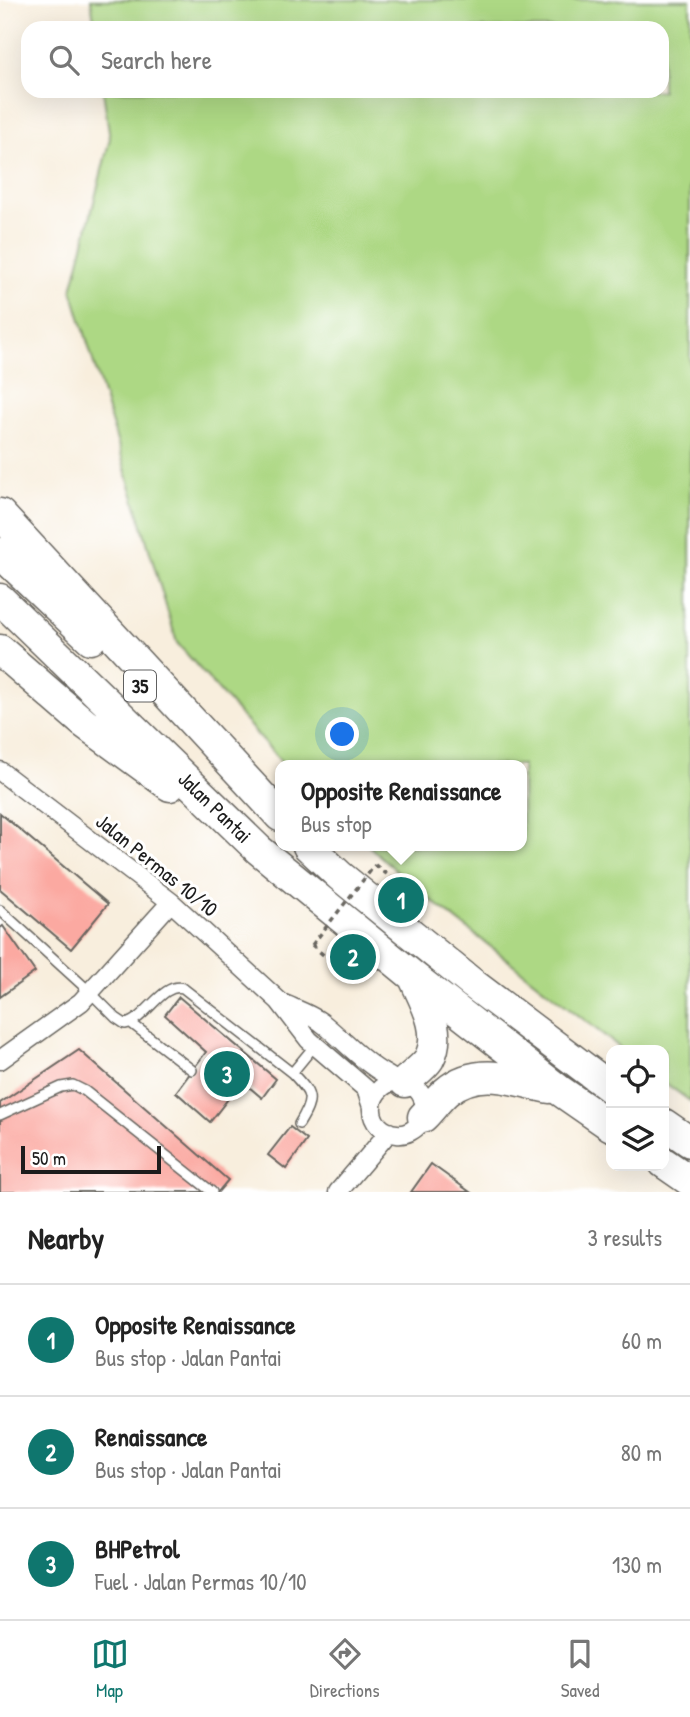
<!DOCTYPE html>
<meta charset="utf-8">
<style>
body{margin:0;font-family:"Patrick Hand",sans-serif;background:#f6f6f6;color:#222}
.controls{position:absolute;right:21px;bottom:21px;display:grid;overflow:hidden;border-radius:14px;box-shadow:0 7px 28px #0002}
.controls button{width:63px;height:63px;display:grid;place-items:center;padding:0;border:0;border-bottom:2px solid #e0e0e0;background:#fff;color:#222;font:35px sans-serif}
.scale{position:absolute;left:21px;bottom:18px;width:140px;box-sizing:border-box;padding-left:7px;border:4px solid #1c1c1c;border-top:0;font-size:19px;line-height:24px;white-space:nowrap;color:#1c1c1c;-webkit-text-stroke:5px #fff;paint-order:stroke}
.you{position:absolute;left:343px;top:735px;width:24px;height:24px;margin:-18px;border:5px solid #fff;border-radius:50%;background:#1a73e8;box-shadow:0 0 0 10px #1a73e833}
.badge{display:grid;place-items:center;width:46px;height:46px;border-radius:50%;background:#0f766e;color:#fff;font-size:23px;font-weight:700}
.pin{position:absolute;translate:-50% -50%;border:4px solid #fff;box-shadow:0 2px 7px #0006}
.popup{position:absolute;left:275px;top:760px;width:252px;height:91px;box-sizing:border-box;display:grid;place-content:center;border-radius:14px;background:#fff;filter:drop-shadow(0 2px 5px #0005);font-size:23px;white-space:nowrap;color:#767676}
.popup b{font-size:26px;color:#222}
.popup::after{content:'';position:absolute;left:50%;top:100%;margin-left:-14px;border:14px solid transparent;border-top-color:#fff}
.list{margin:0;padding:0;list-style:none}
h2{display:flex;justify-content:space-between;align-items:center;height:91px;margin:0;padding:0 28px;font-size:30px}
h2 small{font-size:23px;font-weight:400;color:#767676}
.list li{display:grid;grid-template-columns:46px 1fr auto;gap:21px;align-items:center;box-sizing:border-box;height:112px;padding:0 28px;border-top:2px solid #e0e0e0}
.list b{display:block;font-size:26px;white-space:nowrap}
.list p{margin:0;font-size:23px;white-space:nowrap;color:#767676}
.list em{font-size:23px;font-style:normal;color:#767676}
.icon{flex:none;width:38px;height:38px;fill:none;stroke:currentColor;stroke-width:2;stroke-linecap:round;stroke-linejoin:round}
.map{position:relative;flex:none;width:690px;height:1192px;overflow:hidden}
.search{position:absolute;background:#fff;box-shadow:0 7px 28px #0002;left:21px;right:21px;top:21px;height:77px;display:flex;align-items:center;gap:18px;box-sizing:border-box;padding:0 24px;border-radius:21px;color:#767676;font-size:26px}
.sheet{height:427px;background:#fff}
nav{display:flex;justify-content:space-around;align-items:center;box-sizing:border-box;height:98px;border-top:2px solid #e0e0e0;background:#fff;font-size:19px;color:#767676}
nav a{display:grid;justify-items:center;gap:4px}
nav .on{color:#0f766e}
.map>svg:first-child{display:block}
</style>
<div class="map">
<svg width="690" height="1192" viewBox="0 0 690 1192">
<rect width="100%" height="100%" fill="#fff"/>
<filter id="ink" filterUnits="userSpaceOnUse"><feTurbulence type="fractalNoise" baseFrequency=".0143" numOctaves="2"/><feDisplacementMap in="SourceGraphic" scale="14" xChannelSelector="R" yChannelSelector="G"/><feConvolveMatrix kernelMatrix="1 2 1 2 8 2 1 2 1" color-interpolation-filters="sRGB"/></filter>
<filter id="wash" filterUnits="userSpaceOnUse"><feTurbulence type="fractalNoise" baseFrequency=".00686" numOctaves="4" result="noise"/><feDisplacementMap in="SourceGraphic" scale="28" xChannelSelector="R" yChannelSelector="G"/><feGaussianBlur stdDeviation="1.57" result="paint"/><feColorMatrix in="noise" values="0 0 0 0 0 0 0 0 0 0 0 0 0 0 0 0 0 1.4 0 .05"/><feComposite in="paint" operator="in"/></filter>
<g filter="url(#wash)">
<rect width="100%" height="100%" fill="#f8eedd"/>
<!-- green -->
<path fill="#add884" stroke="#647a50" stroke-width="2" d="M91 0H690V1101L664 1082V1050H623L418 890 369 846H522V765H284L177 643 72 290 110 138 103 91H662V28H95Z"/>
<g id="blocks">
<!-- building -->
<path fill="#fba9a1" d="M0 813 108 904 71 949 0 889Z
M3 926 35 972 0 997V928Z
M179 997 276 1079 262 1098 242 1081 210 1122 176 1092 206 1052 165 1015Z
M79 1050 228 1180 218 1192H0V1103Z
M290 1127 307 1140 286 1169 268 1155Z
M431 1164 470 1192H411Z"/>
</g>
</g>
<g filter="url(#ink)">
<use href="#blocks" fill-opacity="0" stroke="#696660" stroke-width="2"/>
<g fill="none" stroke-linecap="round" stroke-linejoin="round">
<defs>
<path id="service" d="M0 910 90 992 116 1018 125 1024C146 1020 162 982 183 988L292 1073 315 1045
M131 1023 192 1070
M292 1073C312 1094 315 1098 299 1124
M0 1115 61 1087 73 1085 85 1091 212 1192"/>
<path id="minor" d="M0 771 171 902 279 1001 309 1040 366 1089 372 1107
M282 1003C295 1009 310 1014 321 1022 342 1038 360 1060 383 1073 387 1075 392 1079 397 1081 406 1084 413 1083 420 1093 426 1101 426 1114 420 1123 415 1130 406 1135 397 1134 365 1132 362 1087 397 1081
M0 1060 81 1002 171 902
M338 1192 389 1132"/>
<path id="trunk" d="M0 514 280 816
M0 553 91 639
M0 599 259 850 414 977 559 1090 611 1126
M0 650 84 723 170 786
M308 846 340 876 473 984 611 1088
M405 1082C412 1075 424 1067 429 1059 443 1033 426 1004 415 980
M423 1117C431 1109 438 1099 446 1092 477 1065 514 1080 549 1088
M664 1124 690 1142
M664 1163 690 1181"/>
</defs>
<!-- service casing -->
<use href="#service" stroke="#696660" stroke-width="12"/>
<!-- minor casing -->
<use href="#minor" stroke="#696660" stroke-width="21"/>
<!-- trunk casing -->
<use href="#trunk" stroke="#696660" stroke-width="33"/>
<!-- path -->
<path stroke="#696660" stroke-width="3.5" stroke-dasharray="5 5" stroke-linecap="butt" d="M375 865 398 883 393 889
M312 945 337 967 349 954"/>
<!-- service -->
<use href="#service" stroke="#fff" stroke-width="9"/>
<!-- minor -->
<use href="#minor" stroke="#fff" stroke-width="18"/>
<!-- trunk -->
<use href="#trunk" stroke="#fff" stroke-width="30"/>
<!-- path-bridge -->
<path stroke="#696660" stroke-width="3.5" stroke-dasharray="5 5" stroke-linecap="butt" d="M312 945 375 865"/>
</g>
</g>
<g text-anchor="middle" dominant-baseline="central" stroke-width="6" stroke-linejoin="round" paint-order="stroke">
<!-- shield labels -->
<rect fill="#fff" stroke="#606060" stroke-width="2" x="124" y="670.5" width="32" height="31" rx="5"/>
<g font-size="19" font-weight="bold" fill="#1c1c1c">
<text x="140" y="686">35</text>
</g>
<!-- street labels -->
<g font-size="21" fill="#1c1c1c" stroke="#fff">
<text transform="translate(215 807) rotate(44)">Jalan Pantai</text>
<text transform="translate(157 865) rotate(39)">Jalan Permas 10/10</text>
</g>
</g>
</svg>
<div class="controls">
<button><svg class="icon" aria-label="locate" viewBox="0 0 24 24"><circle cx="12" cy="12" r="6"/><path d="M12 2v4M12 18v4M2 12h4M18 12h4"/></svg></button>
<button><svg class="icon" aria-label="layers" viewBox="0 0 24 24"><path d="M12 4l9 5-9 5-9-5zM3 14l9 5 9-5"/></svg></button>
</div>
<div class="scale">50 m</div>
<div class="you"></div>
<div class="pin badge" style="left:401px;top:900px">1</div>
<div class="popup"><b>Opposite Renaissance</b>Bus stop</div>
<div class="pin badge" style="left:353px;top:957px">2</div>
<div class="pin badge" style="left:227px;top:1074px">3</div>
<div class="search"><svg class="icon" aria-label="search" viewBox="0 0 24 24"><circle cx="10" cy="10" r="6"/><path d="M15 15l6 6"/></svg>Search here</div>
</div>
<section class="sheet">
<h2>Nearby<small>3 results</small></h2>
<ul class="list">
<li><span class="badge">1</span><div><b>Opposite Renaissance</b><p>Bus stop · Jalan Pantai</p></div><em>60 m</em></li>
<li><span class="badge">2</span><div><b>Renaissance</b><p>Bus stop · Jalan Pantai</p></div><em>80 m</em></li>
<li><span class="badge">3</span><div><b>BHPetrol</b><p>Fuel · Jalan Permas 10/10</p></div><em>130 m</em></li>
</ul>
</section>
<nav>
<a class="on"><svg class="icon" aria-label="map" viewBox="0 0 24 24"><path d="M3 6l6-2 6 2 6-2v14l-6 2-6-2-6 2zM9 4v14M15 6v14"/></svg>Map</a>
<a><svg class="icon" aria-label="directions" viewBox="0 0 24 24"><path d="M12 3l9 9-9 9-9-9zM9 14v-3h6M13 9l2 2-2 2"/></svg>Directions</a>
<a><svg class="icon" aria-label="saved" viewBox="0 0 24 24"><path d="M7 4h10v16l-5-4-5 4z"/></svg>Saved</a>
</nav>
